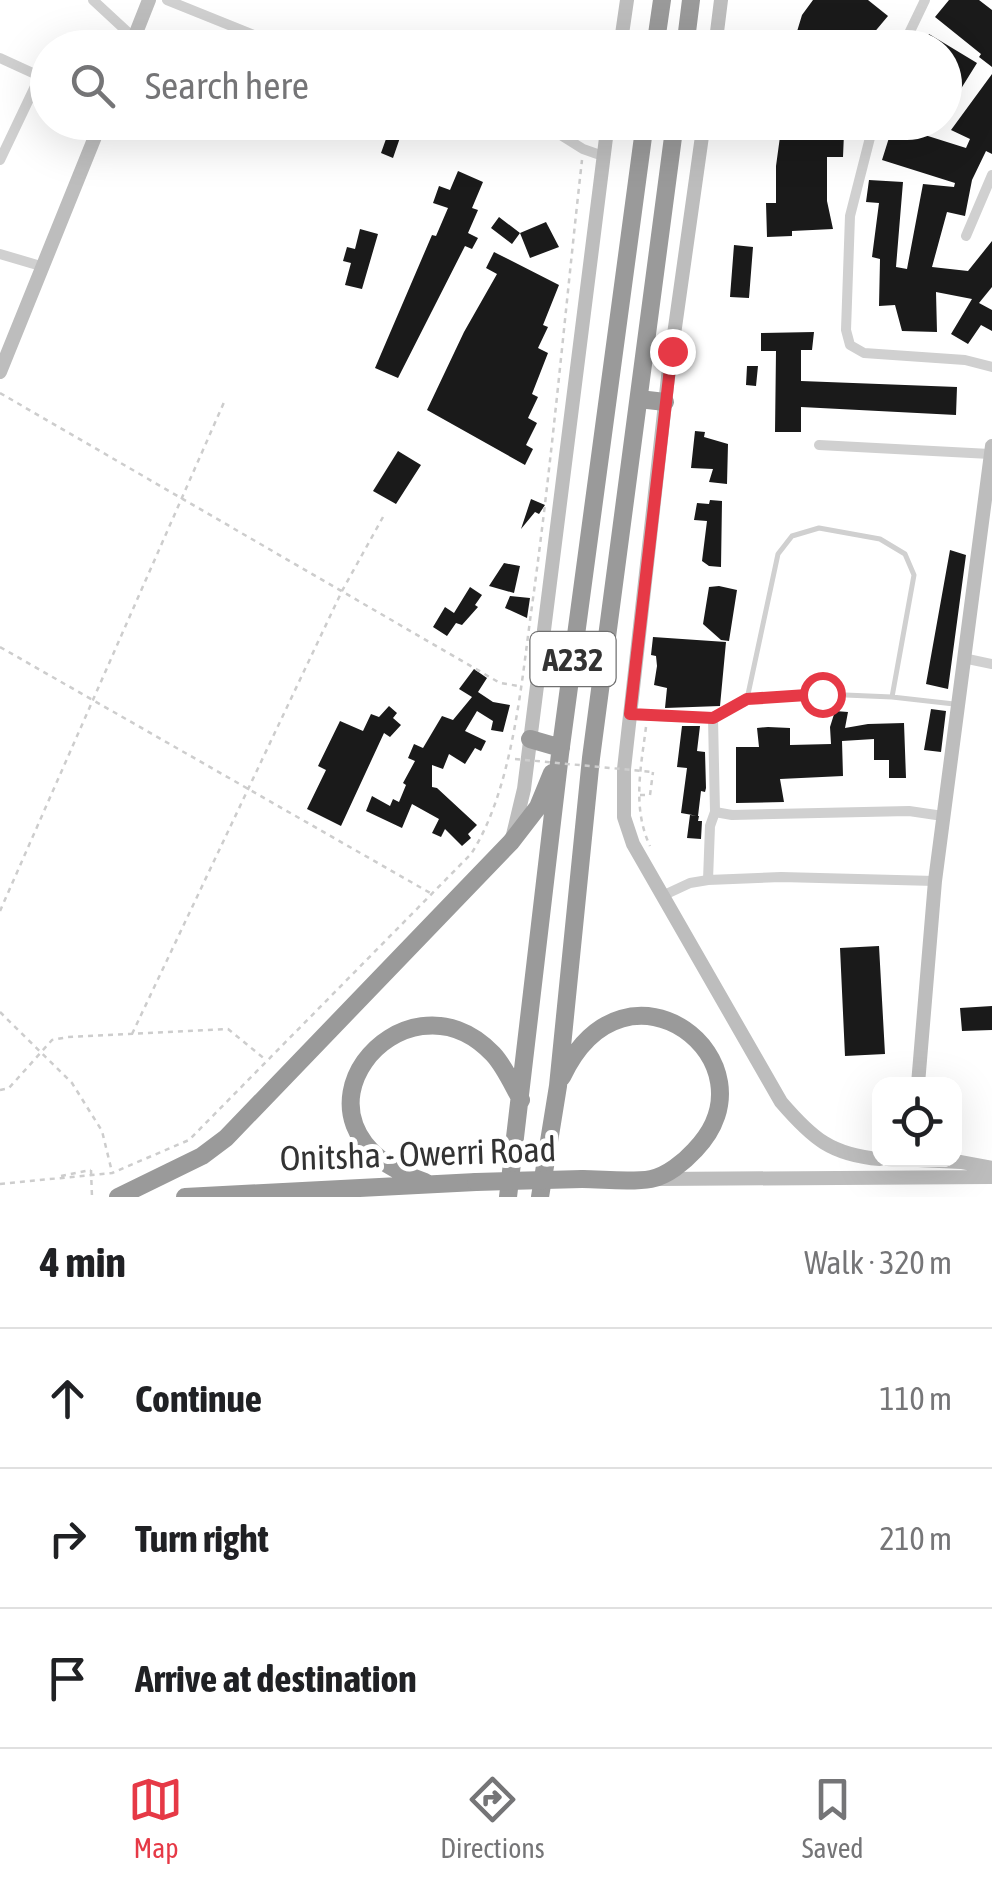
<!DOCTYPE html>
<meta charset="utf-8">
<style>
body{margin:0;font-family:"Asap Condensed",sans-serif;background:#f2f2f2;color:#202124}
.controls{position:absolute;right:30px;bottom:30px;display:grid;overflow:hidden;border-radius:20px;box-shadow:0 10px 40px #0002}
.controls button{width:90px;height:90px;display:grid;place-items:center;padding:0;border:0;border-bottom:2px solid #e0e0e0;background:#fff;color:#202124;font:50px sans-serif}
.stop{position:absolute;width:30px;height:30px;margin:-22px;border:8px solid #e63946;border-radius:50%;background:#fff}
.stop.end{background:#e63946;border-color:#fff;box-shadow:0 2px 10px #0008}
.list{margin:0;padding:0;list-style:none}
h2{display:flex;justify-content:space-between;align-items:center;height:130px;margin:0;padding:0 40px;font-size:42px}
h2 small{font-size:32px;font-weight:400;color:#757577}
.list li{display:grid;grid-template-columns:65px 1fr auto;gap:30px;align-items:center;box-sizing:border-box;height:140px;padding:0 40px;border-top:2px solid #e0e0e0}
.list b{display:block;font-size:38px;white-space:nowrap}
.list em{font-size:32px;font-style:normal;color:#757577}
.icon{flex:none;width:55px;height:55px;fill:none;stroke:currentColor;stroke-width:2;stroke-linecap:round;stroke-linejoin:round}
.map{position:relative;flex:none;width:992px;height:1197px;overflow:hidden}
.search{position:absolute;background:#fff;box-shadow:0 10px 40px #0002;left:30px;right:30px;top:30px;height:110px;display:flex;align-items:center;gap:25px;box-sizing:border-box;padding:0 35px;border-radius:55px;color:#757577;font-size:38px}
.sheet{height:550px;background:#fff}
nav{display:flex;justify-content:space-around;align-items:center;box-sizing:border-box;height:140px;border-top:2px solid #e0e0e0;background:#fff;font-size:28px;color:#757577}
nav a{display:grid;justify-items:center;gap:5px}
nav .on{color:#e63946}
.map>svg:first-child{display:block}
</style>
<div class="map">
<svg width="992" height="1197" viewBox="0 0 992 1197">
<rect width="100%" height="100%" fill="#fff"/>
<!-- building -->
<path fill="#1a1a1a" d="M813 0H868L888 16 867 41 880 48H792L802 15Z
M949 0H979L992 10V67L979 57 981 54 935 17Z
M929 34 977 63 944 116V48H920Z
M992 74V154L986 151 972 180 965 216 947 212 932 267 968 271 992 241V287L979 303 992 310V331L981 325 968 344 951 334 972 299 936 292 937 332 902 331 895 305 879 306 880 259 872 257 879 203 866 202 869 180 903 182 896 267 907 269 923 184 954 187 955 183 882 160 893 125 966 148 970 139 951 130Z
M782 122H800L799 131 844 133 843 157H827V201L833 229 792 231V236L767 237 766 203H776V166Z
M391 125 403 129 393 158 381 153Z
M458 171 483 182 472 208 478 210 468 233 478 238 472 249 465 246 398 378 375 368 432 235 436 236 448 208 433 203 439 186 450 190Z
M499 217 520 233 546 222 559 247 530 258 520 233 512 244 491 228Z
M360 229 378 234 362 289 345 285 351 263 343 261 347 247 355 249Z
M734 245 753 247 749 298 730 297Z
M494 252 559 285 543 325 548 327 538 348 548 353 532 394 538 397 528 418 537 423 526 445 533 449 525 465 427 410 464 332 497 274 486 268Z
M814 332 812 350H801V381L957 387 956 415 801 407V432H775L776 351H761V333Z
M747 366H758L756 386 746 385Z
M695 431 705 432 704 437 728 444 727 484 709 482 713 469 691 468Z
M398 451 421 465 396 504 373 491Z
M531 499 545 505 539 514 535 512 521 529Z
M710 500 722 501 721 567 709 566 702 561 707 521 694 520 697 503 709 504Z
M950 550 966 555 948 689 926 684Z
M504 563 520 566 514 593 489 586Z
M719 586 737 590 729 641 721 640 703 624 709 587Z
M470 587 482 595 475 605 478 607 462 625 456 623 447 636 433 627 445 607 454 613Z
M510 596 530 598 527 618 505 608Z
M653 637 726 642 720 706 665 708 667 688 654 685 657 666 656 656 651 655Z
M474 669 487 678 478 692 493 702 510 705 503 732 491 730 493 721 477 711 465 731 486 741 481 751 475 748 465 764 449 754 443 769 432 765V787L437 788 477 825 468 834 471 838 462 846 445 829 441 837 432 833 439 819 412 804 402 828 366 811 372 796 390 806 393 799 399 802 406 785 403 783 415 761 408 758 414 744 423 748 442 716 453 720 472 697 459 689Z
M389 706 397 713 393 718 401 725 390 737 384 733 341 826 307 809 326 770 318 766 340 721 363 731 371 714 379 717Z
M931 709 946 711 941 752 924 750Z
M835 711 848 712 845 728 868 724 904 723 906 778H889V760H874V739L842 741 843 776 780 779 784 802 736 803V747H759L757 728 768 727 790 728V745L831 744 830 727Z
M682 726H700L697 751 705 752 706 788 705 792 701 791 698 816 681 813 687 768 677 767Z
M690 815 699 816 698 821H702L701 839 687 838Z
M879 946 885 1054 845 1056 840 948Z
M992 1006V1030L962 1031 960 1008Z"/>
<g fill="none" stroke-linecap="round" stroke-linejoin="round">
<!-- path -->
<path stroke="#cdcdcd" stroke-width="2.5" stroke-dasharray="5 5" stroke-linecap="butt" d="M0 393 500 683 519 686
M0 647 432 894
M646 727C641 767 632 808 650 846
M640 795H650L653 772
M0 911 225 400
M0 1012 72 1083 102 1131 112 1172
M132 1034 342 591 383 517
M0 1090 9 1088 52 1040 68 1037 228 1029 266 1060
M61 1176 91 1170
M0 1184 112 1173 189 1140 471 854C512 791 521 687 531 613 552 463 565 311 582 160"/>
<!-- lane -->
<path stroke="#d0d0d0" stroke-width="5" d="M747 699 778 554 792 536 819 528 880 539 905 554 914 575 892 697
M713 718 747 699 822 694 892 697 954 704"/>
<!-- street -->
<path stroke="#d0d0d0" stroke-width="10" d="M93 0 134 38
M167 0 286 48
M902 48 925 0
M0 58 48 80
M540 122 583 149 603 156
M874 122 850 216 846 330 850 345 864 353 965 360 992 367
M0 160 40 76
M966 236 992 175
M0 254 44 267
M819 445 990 454
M963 658 992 664
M630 715 713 718 715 812
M708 880 710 826 715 812 732 815 909 811 943 816
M662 896 690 883 708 880 781 877 935 881"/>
<!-- secondary -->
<path stroke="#bdbdbd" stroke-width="14" d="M130 48 149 0
M620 48 627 0
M715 48 721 0
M704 122 668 377 624 769V817L633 844 781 1102C812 1138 831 1155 880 1159
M0 372 101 122
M513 835 524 789 608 122
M918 1084 935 881 992 446
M918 1160 961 1162 992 1168
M658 1179 992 1177"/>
<!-- highway -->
<path stroke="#9a9a9a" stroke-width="18" d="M655 48 662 0
M685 48 691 0
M639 399 665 402
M530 739 561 748
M562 1077C626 941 780 1062 695 1150 684 1162 667 1176 651 1179 629 1183 603 1179 582 1179
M425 1182C263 1127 403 959 493 1054 505 1067 512 1084 521 1100
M118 1197 202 1156 226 1138 511 842 538 807 552 773
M185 1197 476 1182
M508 1197 560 754 645 122
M540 1197 558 1086 591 758 675 122"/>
<!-- path-bridge -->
<path stroke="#cdcdcd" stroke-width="2.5" stroke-dasharray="5 5" stroke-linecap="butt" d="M515 759 653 772
M91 1170 92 1197"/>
<!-- highway-bridge -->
<path stroke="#9a9a9a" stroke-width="18" d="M476 1182 582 1179"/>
</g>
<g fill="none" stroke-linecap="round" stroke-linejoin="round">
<!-- route -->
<path stroke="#e63946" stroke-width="12" d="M672 351 630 714 713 718 747 699 822 694"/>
</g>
<g text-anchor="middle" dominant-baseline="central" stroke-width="10" stroke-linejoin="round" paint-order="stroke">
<!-- shield labels -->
<rect fill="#fff" stroke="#707070" stroke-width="2.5" x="530.5" y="632" width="85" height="54" rx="8"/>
<g font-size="32" font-weight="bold" fill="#333">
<text x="573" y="659">A232</text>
</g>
<!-- street labels -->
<g font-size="35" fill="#333" stroke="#fff">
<text transform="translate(418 1153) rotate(-2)">Onitsha - Owerri Road</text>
</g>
</g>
</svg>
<div class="controls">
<button><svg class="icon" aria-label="locate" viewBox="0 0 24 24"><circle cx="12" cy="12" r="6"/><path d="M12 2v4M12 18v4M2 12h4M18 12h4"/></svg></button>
</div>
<div class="stop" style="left:822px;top:694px"></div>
<div class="stop end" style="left:672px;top:351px"></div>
<div class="search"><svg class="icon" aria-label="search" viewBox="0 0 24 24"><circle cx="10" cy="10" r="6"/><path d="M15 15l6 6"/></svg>Search here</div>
</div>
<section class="sheet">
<h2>4 min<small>Walk · 320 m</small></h2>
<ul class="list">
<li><svg class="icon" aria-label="ahead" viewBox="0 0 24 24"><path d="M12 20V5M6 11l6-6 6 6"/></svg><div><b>Continue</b></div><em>110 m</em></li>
<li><svg class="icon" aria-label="right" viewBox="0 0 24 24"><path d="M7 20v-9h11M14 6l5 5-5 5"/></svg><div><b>Turn right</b></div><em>210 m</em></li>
<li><svg class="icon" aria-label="arrive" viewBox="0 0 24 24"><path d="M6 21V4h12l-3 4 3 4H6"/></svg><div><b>Arrive at destination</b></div></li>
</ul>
</section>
<nav>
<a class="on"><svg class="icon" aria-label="map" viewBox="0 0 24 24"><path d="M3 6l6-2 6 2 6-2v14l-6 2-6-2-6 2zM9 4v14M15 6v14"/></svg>Map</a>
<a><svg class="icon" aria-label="directions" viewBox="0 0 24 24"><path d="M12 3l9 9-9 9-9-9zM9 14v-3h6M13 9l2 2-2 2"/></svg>Directions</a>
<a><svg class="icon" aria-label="saved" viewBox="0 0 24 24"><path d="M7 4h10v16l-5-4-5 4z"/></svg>Saved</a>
</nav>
